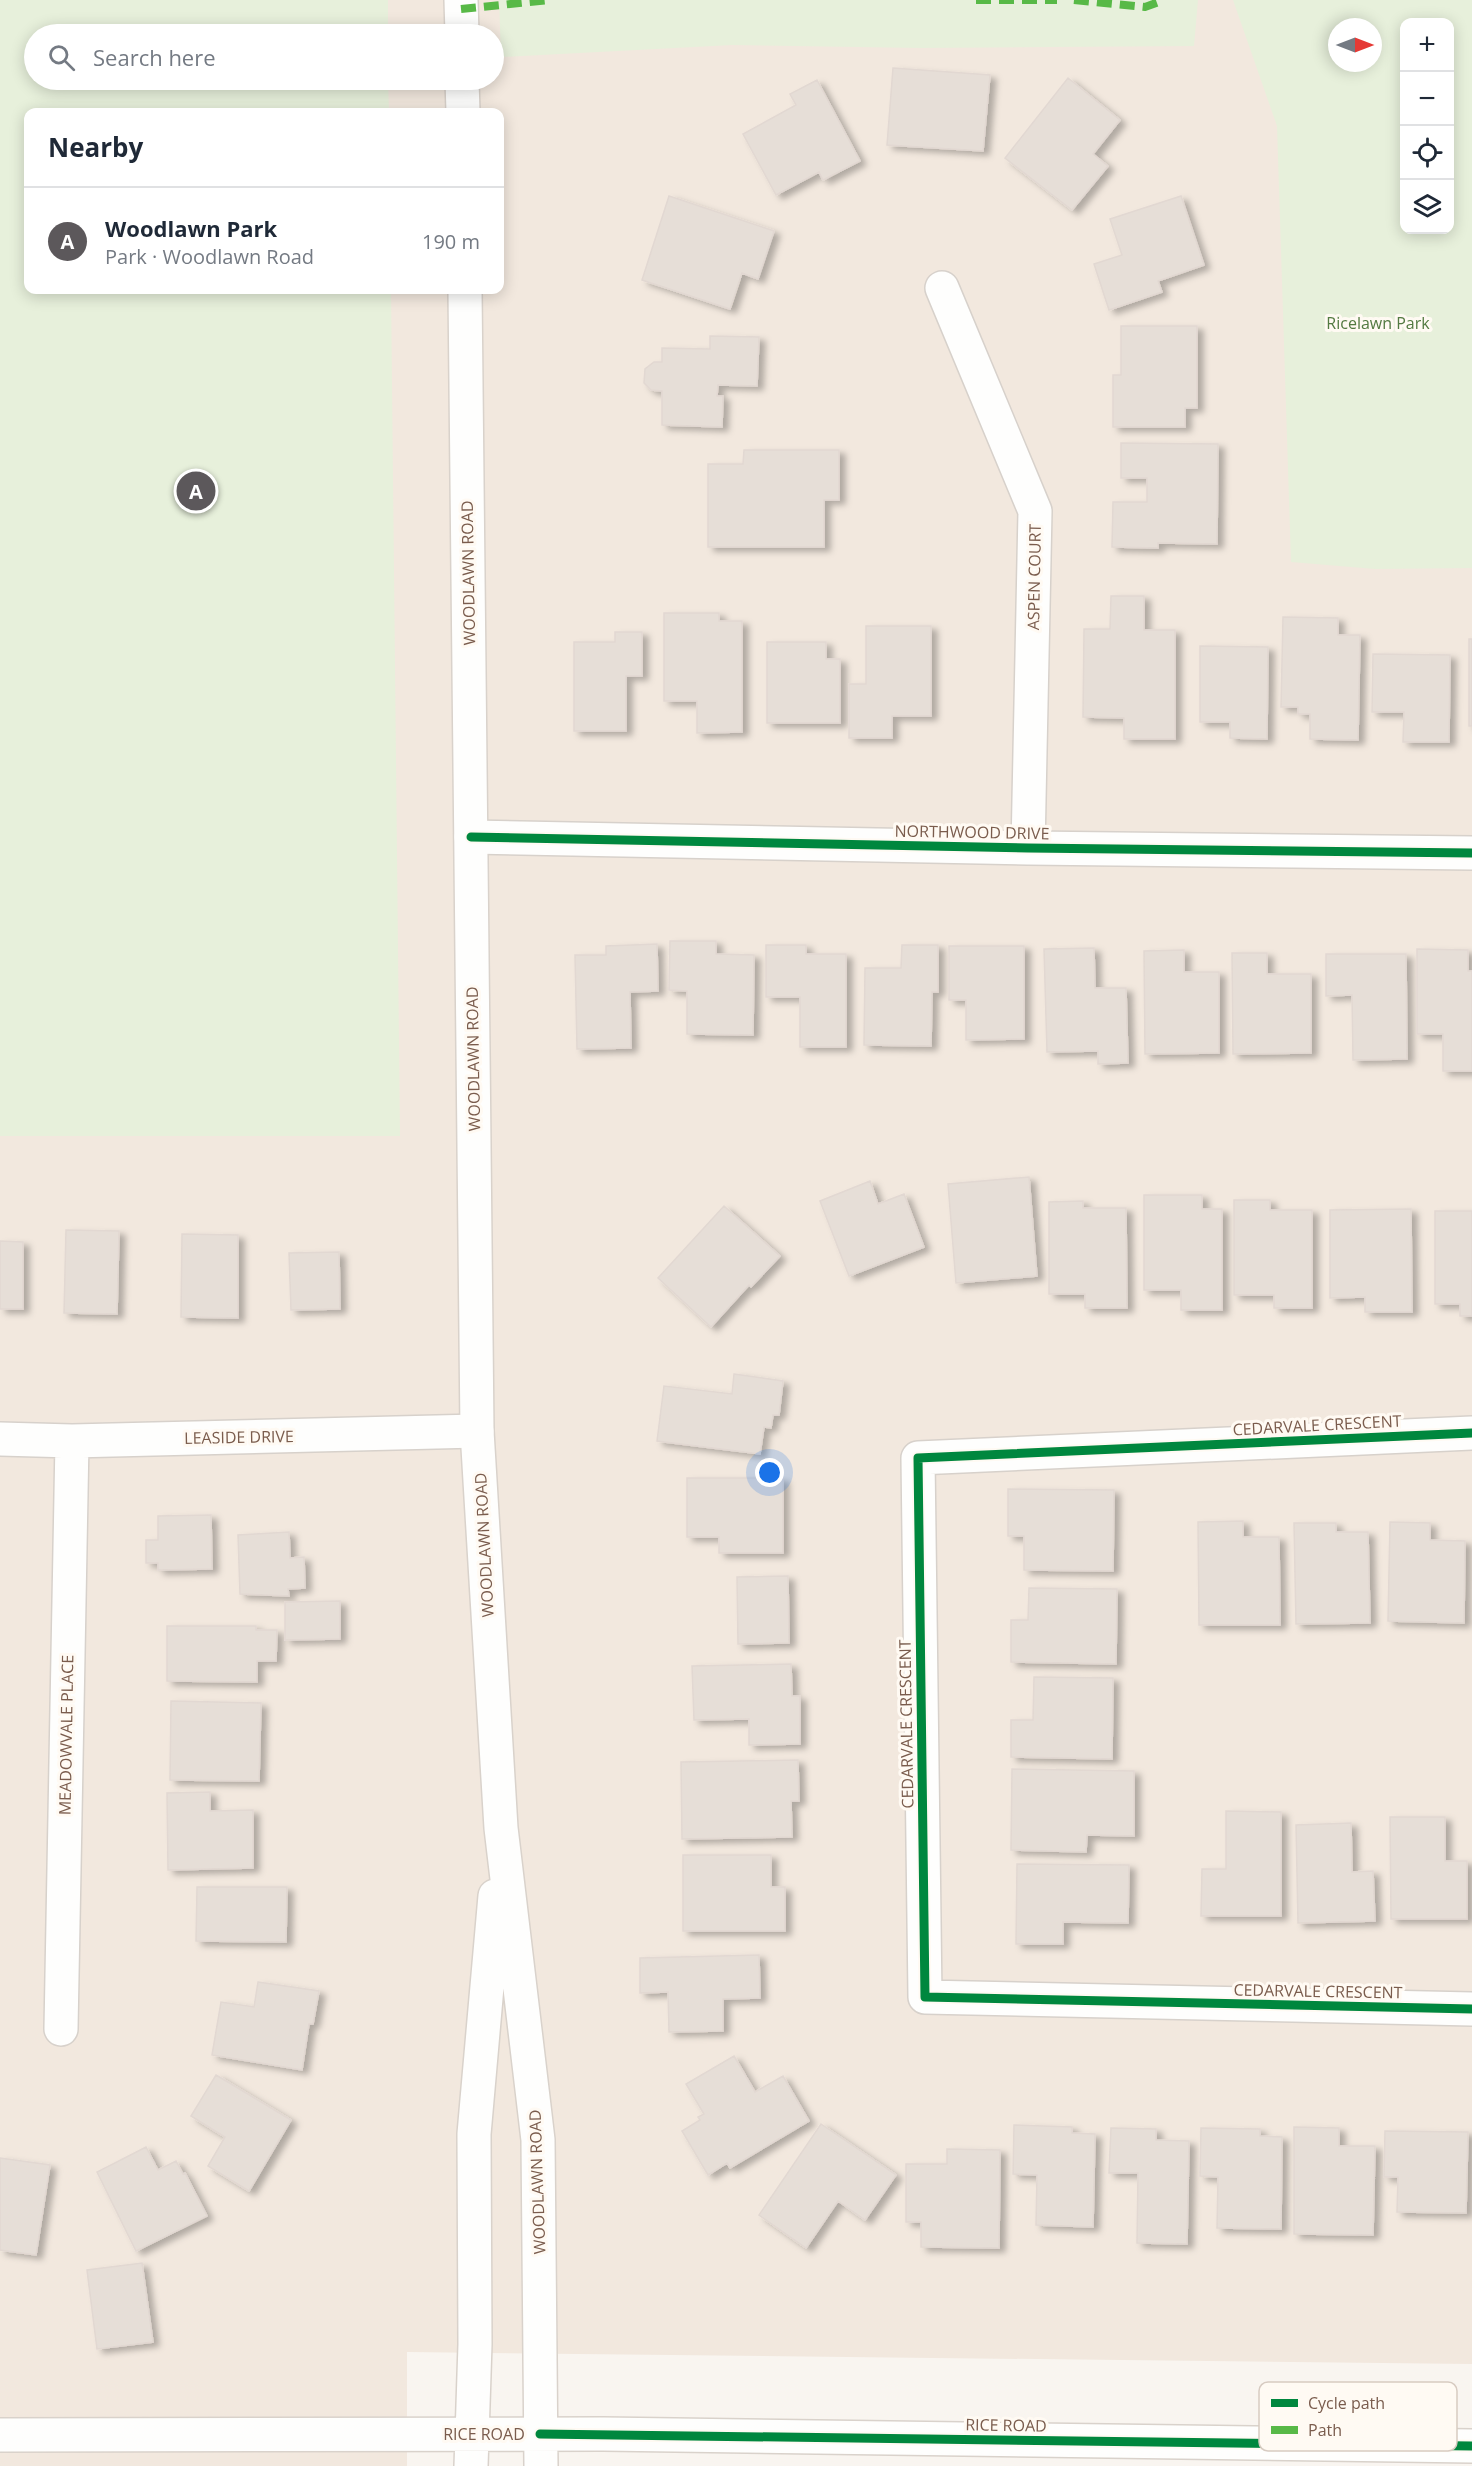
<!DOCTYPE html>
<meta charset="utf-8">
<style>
body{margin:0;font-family:"Open Sans",sans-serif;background:#f6f6f7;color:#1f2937}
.controls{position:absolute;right:18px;top:18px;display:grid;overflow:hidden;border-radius:12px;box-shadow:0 3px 15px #0003}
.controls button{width:54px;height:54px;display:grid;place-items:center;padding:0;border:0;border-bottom:2px solid #e0e1e3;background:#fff;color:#1f2937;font:30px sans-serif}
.compass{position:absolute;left:1328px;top:18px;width:54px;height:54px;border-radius:50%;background:#fff;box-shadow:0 3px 15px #0003;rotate:90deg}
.you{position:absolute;left:770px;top:1473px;width:21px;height:21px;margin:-15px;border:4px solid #fff;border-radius:50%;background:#1a73e8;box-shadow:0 0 0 9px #1a73e833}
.badge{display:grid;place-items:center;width:39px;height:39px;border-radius:50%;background:#5c585b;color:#fff;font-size:20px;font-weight:700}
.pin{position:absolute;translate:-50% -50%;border:3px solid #fff;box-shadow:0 2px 6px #0006}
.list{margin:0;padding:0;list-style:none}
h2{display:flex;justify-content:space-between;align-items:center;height:78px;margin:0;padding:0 24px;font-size:26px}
h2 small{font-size:20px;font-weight:400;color:#747a83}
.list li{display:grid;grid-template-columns:39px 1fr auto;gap:18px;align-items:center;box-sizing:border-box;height:108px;padding:0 24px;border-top:2px solid #e0e1e3}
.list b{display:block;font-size:22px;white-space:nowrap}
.list p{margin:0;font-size:20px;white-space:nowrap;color:#747a83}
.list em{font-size:20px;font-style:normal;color:#747a83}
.icon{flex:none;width:33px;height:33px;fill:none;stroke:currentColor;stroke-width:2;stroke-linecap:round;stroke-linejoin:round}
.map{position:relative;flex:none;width:1472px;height:2466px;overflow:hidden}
.search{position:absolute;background:#fff;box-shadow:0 3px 15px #0003;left:24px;top:24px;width:480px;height:66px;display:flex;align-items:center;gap:15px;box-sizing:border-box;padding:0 21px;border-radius:33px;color:#747a83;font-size:22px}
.panel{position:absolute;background:#fff;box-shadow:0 3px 15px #0003;left:24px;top:108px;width:480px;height:186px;border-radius:12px}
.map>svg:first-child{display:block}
</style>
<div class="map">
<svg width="1472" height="2466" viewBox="0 0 1472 2466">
<defs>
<filter id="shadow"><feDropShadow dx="6" dy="4" stdDeviation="3" flood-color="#0004"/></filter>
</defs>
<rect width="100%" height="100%" fill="#f9f5f0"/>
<!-- residential -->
<path fill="#f2e8de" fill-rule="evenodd" d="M0 0H1472V2364L407 2352V2466H0ZM1404 22H1450V230H1404ZM1337 27H1373V63H1337ZM34 34H494V80H34ZM28 112H500V290H28Z"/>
<!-- green -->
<path fill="#e7f0db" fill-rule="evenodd" d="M0 0H388V34H34V80H388L389 112H28V290H391L400 1136H0Z
M499 0H1198L1194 46 921 48 732 45 501 57Z
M1233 0H1472V568L1375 569 1291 562 1277 126ZM1404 22H1450V230H1404ZM1337 27H1373V63H1337Z"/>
<!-- building -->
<path fill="#e6ded7" stroke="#e2d8d2" stroke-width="1.5" filter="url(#shadow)" d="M893 68 990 75 983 151 887 145Z
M1068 78 1120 120 1093 154 1108 166 1072 210 1005 158Z
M817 80 860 161 823 180 819 172 776 195 743 134 796 105 790 94Z
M669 196 774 231 758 279 742 273 730 309 642 280Z
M1181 196 1204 265 1158 281 1162 292 1109 310 1094 264 1122 255 1110 219Z
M1121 326H1197V408H1185V427H1113V375H1121Z
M710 336 759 337 757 386 718 385 717 396H723L722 427 662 425V391L651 390 644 383 645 369 654 362H662V348L710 349Z
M1121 443 1218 444 1217 544 1158 543V548L1112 547 1113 502H1147V478H1121Z
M744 450H839V500H824V547H708V464H743Z
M1111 596H1144V630H1175V739H1124V718L1083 717 1084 629H1110Z
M664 613H719V621H742V732L697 733V701H664Z
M1283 617 1338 618V635H1360L1358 740 1310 739V714H1298V707H1281Z
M866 626H931V716H892V738H849V684H866Z
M615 632H642V676H626V731H574V642H615Z
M1469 639H1472V726H1469Z
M767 642H826V659H840V723H767Z
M1200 646 1268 647 1267 739 1230 738V722H1200Z
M1373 654 1450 655 1449 742H1403L1404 712H1372Z
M670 941H716V954L754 955 753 1035 687 1034V991L669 990Z
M657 944 658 991 630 992 631 1048 577 1049 575 955H606V946Z
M766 945H806V954H846V1047H800V997H766Z
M902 945H938V992H932L931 1046 864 1045 865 968H901Z
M949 946H1024V1039L966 1040V1000H949Z
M1094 948 1095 988H1126L1128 1063 1098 1064V1051L1047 1052 1044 949Z
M1417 949 1468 950V971H1472V1071H1443V1034H1417Z
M1184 950V972H1219V1053L1145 1054 1144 951Z
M1232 953H1267V974H1311V1053L1233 1054Z
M1326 954H1406L1407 1059 1353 1060 1352 995 1326 996Z
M1029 1177 1037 1276 956 1283 948 1184Z
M870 1181 878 1204 904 1194 924 1247 849 1276 820 1201Z
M1144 1195H1202V1209H1222V1310H1181V1290H1144Z
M1234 1200H1270V1210H1312V1308H1274V1295H1234Z
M1083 1201V1208H1126L1127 1308H1085V1294H1049V1202Z
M724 1206 780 1256 751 1287 749 1285 711 1327 658 1278Z
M1411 1209 1412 1312H1365V1297L1330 1298V1210Z
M1435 1211H1472V1316H1460V1304H1435Z
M66 1230 119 1231 117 1314 64 1313Z
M182 1234 238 1235V1318L181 1317Z
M0 1241 23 1242V1309H0Z
M339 1252 340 1309 291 1310 289 1253Z
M734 1374 783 1381 779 1415H773L771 1428 764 1427 760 1454 657 1441 664 1386 732 1394Z
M687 1478H783V1553H719V1537H687Z
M1008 1489 1114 1490 1113 1571 1024 1570V1536H1008Z
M211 1515 212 1569 158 1570V1563H146V1540H158V1516Z
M1243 1521V1537H1279L1280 1625H1199L1198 1522Z
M1390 1522 1430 1523V1540L1465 1541 1464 1623 1388 1621Z
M1294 1523H1336V1532H1368L1370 1623 1296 1624Z
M289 1532 290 1558 304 1557 305 1588 288 1589 289 1596 240 1594 238 1535Z
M788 1576 789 1643 738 1644 737 1577Z
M1029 1588 1117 1589 1116 1664 1011 1662V1620H1028Z
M340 1601V1639L285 1640V1602Z
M167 1626H256V1630H277L276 1661H257V1682L167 1681Z
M791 1664 792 1696H800V1744L749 1745V1719L694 1720 692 1666Z
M1034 1677 1113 1678 1112 1759 1011 1757V1720H1033Z
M171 1701 261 1703 259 1781 170 1780Z
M798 1760 799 1801H791L792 1837 682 1839 681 1762Z
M1012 1769 1134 1771V1836L1087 1835 1086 1852 1011 1850Z
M210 1792V1811L253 1810V1868L168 1870 167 1793Z
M1226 1811 1281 1812V1916H1201L1202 1869H1226Z
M1390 1817H1445V1861H1467V1919H1391Z
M1351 1823 1352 1872 1373 1871 1375 1921 1298 1923 1296 1825Z
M683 1855H771V1887H785V1931H683Z
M1017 1864 1129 1865 1128 1923 1063 1922V1944H1016Z
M197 1887H287L286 1942 196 1941Z
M759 1955 760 1998 723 1999V2031L669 2032 668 1992 640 1993V1958Z
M258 1982 319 1991 313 2024H309L302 2070 212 2055 221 2002 254 2007Z
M734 2056 755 2092 783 2076 809 2121 730 2168 727 2163 708 2175 682 2131 700 2120 698 2117 704 2114 686 2084Z
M216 2075 291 2120 249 2191 208 2166 225 2137 191 2116Z
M821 2124 896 2175 865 2220 838 2201 806 2248 759 2215Z
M1014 2125 1072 2127V2133L1095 2134 1093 2227 1036 2225 1037 2175 1013 2174Z
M1294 2127 1339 2128V2146H1375L1373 2235 1294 2234Z
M1111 2128 1156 2129V2140L1189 2141 1187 2244 1137 2243 1138 2173H1109Z
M1201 2128 1260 2129V2136L1282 2137 1281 2229 1217 2228 1218 2177 1200 2176Z
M1385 2131 1468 2132 1466 2213 1397 2212 1398 2177H1384Z
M146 2147 158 2170 176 2161 183 2174 185 2173 207 2216 136 2251 97 2172Z
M947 2149 1000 2150 999 2248 921 2247V2222H906V2164H947Z
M0 2158 50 2165 36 2255 0 2250Z
M142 2263 153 2342 97 2349 87 2270Z"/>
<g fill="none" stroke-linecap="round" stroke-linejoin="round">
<defs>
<path id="street" d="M942 288 1035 511 1028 848
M471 837 1028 848 1472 853
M1472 1433 918 1458 925 1997 1472 2009
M0 1439 72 1441 477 1431
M61 2029 72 1441"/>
<path id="secondary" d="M461 0 462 34
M462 80 463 112
M465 290 477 1431 501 1828 538 2140 541 2466
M0 2435 603 2434 1472 2446
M471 2466 475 2344 474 2134 495 1896"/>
</defs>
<!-- street casing -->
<use href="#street" stroke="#d7d1cb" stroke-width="36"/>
<!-- secondary casing -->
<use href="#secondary" stroke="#d9d2cb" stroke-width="36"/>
<!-- street -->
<use href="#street" stroke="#fefefd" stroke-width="33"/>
<!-- secondary -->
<use href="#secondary" stroke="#fefefd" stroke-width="33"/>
<!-- quiet -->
<path stroke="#58b947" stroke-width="8" stroke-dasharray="15 8" stroke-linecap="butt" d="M976 0H1057
M1074 0 1145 7 1164 0
M461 9 550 0"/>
<defs>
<path id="cycleway" d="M471 837 1028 848 1472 853
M1472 1433 918 1458 925 1997 1472 2009
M540 2434 1472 2446"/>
</defs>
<!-- cycleway casing -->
<use href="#cycleway" stroke="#fffaf3" stroke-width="13"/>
<!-- cycleway -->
<use href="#cycleway" stroke="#00873e" stroke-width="9"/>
</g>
<g text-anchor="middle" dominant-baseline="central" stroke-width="6" stroke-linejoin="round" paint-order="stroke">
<!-- park labels -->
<g font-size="16" fill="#537a41" stroke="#fffaf3">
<text x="1378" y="323">Ricelawn Park</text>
</g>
<!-- street labels -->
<g font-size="16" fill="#7a5c4d" stroke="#fffaf3">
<text transform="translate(468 573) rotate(-91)">WOODLAWN ROAD</text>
<text transform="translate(1034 577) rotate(-89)">ASPEN COURT</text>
<text transform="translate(972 832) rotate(1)">NORTHWOOD DRIVE</text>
<text transform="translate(473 1059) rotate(-91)">WOODLAWN ROAD</text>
<text transform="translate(1317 1425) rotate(-3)">CEDARVALE CRESCENT</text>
<text transform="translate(239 1437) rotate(-1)">LEASIDE DRIVE</text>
<text transform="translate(484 1545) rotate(-93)">WOODLAWN ROAD</text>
<text transform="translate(906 1724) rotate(-91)">CEDARVALE CRESCENT</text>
<text transform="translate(66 1735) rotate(-89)">MEADOWVALE PLACE</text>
<text transform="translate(1318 1991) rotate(1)">CEDARVALE CRESCENT</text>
<text transform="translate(537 2182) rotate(-92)">WOODLAWN ROAD</text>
<text transform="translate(1006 2425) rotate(1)">RICE ROAD</text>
<text x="484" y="2434">RICE ROAD</text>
</g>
</g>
<!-- legend -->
<rect x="1259" y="2382" width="198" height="69" rx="9" fill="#fffaf3" stroke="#d7cbc1" stroke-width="1.5"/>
<rect x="1271" y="2399" width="27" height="8" fill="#00873e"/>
<rect x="1271" y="2426" width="27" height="8" fill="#58b947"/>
<g font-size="16" fill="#7a5c4d">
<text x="1308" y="2409">Cycle path</text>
<text x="1308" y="2436">Path</text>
</g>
</svg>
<div class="controls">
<button>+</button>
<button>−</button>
<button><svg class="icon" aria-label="locate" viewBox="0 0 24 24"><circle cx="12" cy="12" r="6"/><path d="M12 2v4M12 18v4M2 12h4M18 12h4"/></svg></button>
<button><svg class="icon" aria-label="layers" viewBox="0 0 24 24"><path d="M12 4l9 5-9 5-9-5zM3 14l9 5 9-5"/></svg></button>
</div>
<svg class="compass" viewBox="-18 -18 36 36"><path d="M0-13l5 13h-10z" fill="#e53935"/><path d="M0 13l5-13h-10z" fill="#747a83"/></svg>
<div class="you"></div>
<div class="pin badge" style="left:196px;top:491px">A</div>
<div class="search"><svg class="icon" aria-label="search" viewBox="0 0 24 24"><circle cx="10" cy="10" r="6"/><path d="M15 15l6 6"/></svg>Search here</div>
<section class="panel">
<h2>Nearby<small></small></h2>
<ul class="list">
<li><span class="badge">A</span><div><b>Woodlawn Park</b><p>Park · Woodlawn Road</p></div><em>190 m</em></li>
</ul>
</section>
</div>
